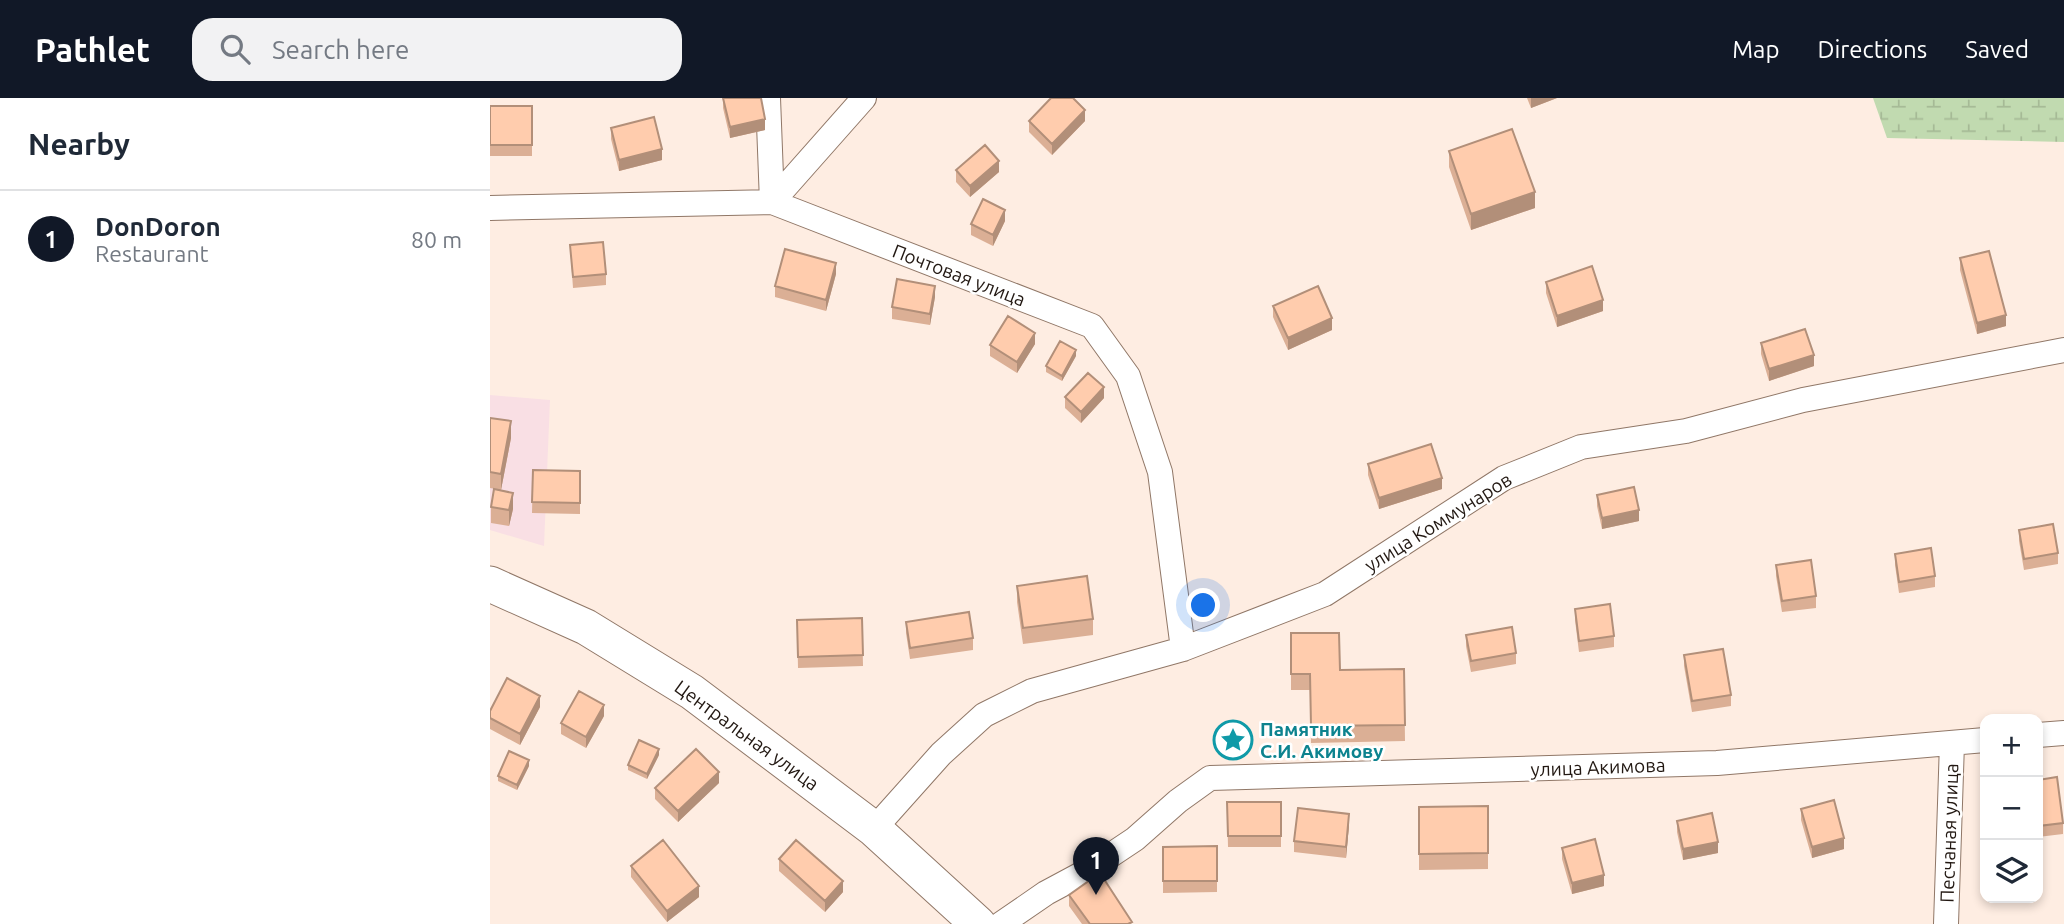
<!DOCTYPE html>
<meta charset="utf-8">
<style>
body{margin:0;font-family:Ubuntu,sans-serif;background:#f2f2f3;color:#1f2937}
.controls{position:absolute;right:21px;bottom:21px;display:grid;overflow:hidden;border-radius:14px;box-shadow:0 4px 10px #0003}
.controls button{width:63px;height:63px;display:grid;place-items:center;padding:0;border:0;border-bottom:2px solid #e0e1e3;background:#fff;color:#1f2937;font:35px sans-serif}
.you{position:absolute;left:714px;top:508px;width:24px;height:24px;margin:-18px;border:5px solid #fff;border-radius:50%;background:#1a73e8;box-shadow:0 0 0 10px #1a73e833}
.badge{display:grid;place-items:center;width:46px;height:46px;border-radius:50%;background:#111827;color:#fff;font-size:23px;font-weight:700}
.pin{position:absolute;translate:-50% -58px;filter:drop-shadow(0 2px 4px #0008)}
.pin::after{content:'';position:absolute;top:37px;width:24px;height:21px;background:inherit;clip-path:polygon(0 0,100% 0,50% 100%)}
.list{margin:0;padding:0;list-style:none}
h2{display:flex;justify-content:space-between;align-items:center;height:91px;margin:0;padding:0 28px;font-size:30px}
h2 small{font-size:23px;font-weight:400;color:#747a83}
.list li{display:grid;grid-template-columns:46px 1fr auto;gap:21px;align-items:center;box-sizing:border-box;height:98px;padding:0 28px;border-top:2px solid #e0e1e3}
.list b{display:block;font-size:26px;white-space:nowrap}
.list p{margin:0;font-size:23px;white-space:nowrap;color:#747a83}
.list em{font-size:23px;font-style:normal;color:#747a83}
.icon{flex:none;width:38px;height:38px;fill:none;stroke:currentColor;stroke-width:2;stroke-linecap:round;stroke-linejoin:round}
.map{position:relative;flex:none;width:1574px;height:826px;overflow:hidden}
header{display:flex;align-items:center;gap:42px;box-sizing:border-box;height:98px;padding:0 35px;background:#111827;color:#fff}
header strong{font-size:33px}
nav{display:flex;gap:38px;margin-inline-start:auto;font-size:24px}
.search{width:490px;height:63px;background:#f2f2f3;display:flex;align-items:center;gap:18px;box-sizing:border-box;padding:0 24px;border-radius:21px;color:#747a83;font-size:26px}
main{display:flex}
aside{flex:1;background:#fff}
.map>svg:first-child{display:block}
</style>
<header>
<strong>Pathlet</strong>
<div class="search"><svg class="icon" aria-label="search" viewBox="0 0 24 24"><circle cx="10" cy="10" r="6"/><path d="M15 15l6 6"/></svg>Search here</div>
<nav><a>Map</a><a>Directions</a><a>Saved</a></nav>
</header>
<main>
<aside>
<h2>Nearby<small></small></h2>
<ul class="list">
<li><span class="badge">1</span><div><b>DonDoron</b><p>Restaurant</p></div><em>80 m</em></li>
</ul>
</aside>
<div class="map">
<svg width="1574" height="826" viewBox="0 0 1574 826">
<defs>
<pattern id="wetland-marsh" width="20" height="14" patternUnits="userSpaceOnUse" patternTransform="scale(1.75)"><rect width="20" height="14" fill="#c1dab0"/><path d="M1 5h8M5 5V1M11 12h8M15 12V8" fill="none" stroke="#a6ba96"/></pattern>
</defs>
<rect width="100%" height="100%" fill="#feede2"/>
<!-- commercial -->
<path fill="#f9dfe4" d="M0 297 60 302 54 448 0 432Z"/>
<!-- wetland -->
<path fill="url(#wetland-marsh)" d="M1383 0H1574V44L1397 40Z"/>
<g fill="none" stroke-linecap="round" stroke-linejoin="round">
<defs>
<path id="street" d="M278 0 282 104
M282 104 374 0
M0 110 282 104 602 228 638 278 670 374 693 551
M1548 637 1574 635
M384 731 451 656 494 617 542 593 693 551 835 496 1014 380 1091 349 1196 333 1313 302 1574 252
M511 826 556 795 597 773 645 741 688 703 720 680 1227 665 1495 642
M1456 826 1462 645"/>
<path id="secondary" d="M0 486 96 529 202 594 384 731 488 826"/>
</defs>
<!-- street casing -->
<use href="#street" stroke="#907767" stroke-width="26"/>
<!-- secondary casing -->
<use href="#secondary" stroke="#907767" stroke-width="37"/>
<!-- street -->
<use href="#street" stroke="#fff" stroke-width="24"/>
<!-- secondary -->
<use href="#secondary" stroke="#fff" stroke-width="35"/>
</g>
<!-- wall -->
<path fill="#dbaf95" d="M233 0 275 32 240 40 233 10Z
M1037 0H1067L1041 10Z
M0 8H42V58H0Z
M539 23H595L562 57 539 34Z
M121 30 172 62 129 73 121 41Z
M959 53 1045 110 981 132 959 69Z
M466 72 509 74 480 99 466 84Z
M515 123 503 148 481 137V126Z
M80 147 116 176V187L83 190Z
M1470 160 1516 228 1487 236 1470 172Z
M346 176 336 213 285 199V188Z
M1056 184 1113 213 1067 229 1056 195Z
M445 199 440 227 402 221V209Z
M783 208 842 232 798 252 783 219Z
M1271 245 1324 268 1279 283 1271 256Z
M545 246 527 275 500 258V247Z
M586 258 572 283 556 274V268Z
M575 299 614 300 591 325 575 310Z
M0 320 21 340 11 392 0 390Z
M878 366 952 391 889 411 878 377Z
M43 372 90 373V416L42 415Z
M1107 397 1149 423 1112 431 1107 408Z
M1 409 23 411 19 428 1 425Z
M1529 432 1568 455V466L1534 472 1529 443Z
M1405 456 1445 478V489L1409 495 1405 467Z
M1286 467 1326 498V510L1292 514 1286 478Z
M527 488 603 521V537L533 546 527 504Z
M1085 511 1124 538V549L1089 554 1085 522Z
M372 520 373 568 308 570 307 522Z
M416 524 483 540V552L420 561 416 535Z
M801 535 850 572 914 571 915 643 821 645 820 592H801Z
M976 537 1026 555V566L981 574 976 548Z
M1194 557 1241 597V608L1202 614 1194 568Z
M50 609 30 647 0 631V613Z
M114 618 96 650 71 636V625Z
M169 657 157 681 138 672V667Z
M39 668 27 692 8 683V678Z
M1548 682 1573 725V736L1548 739Z
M229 685 188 724 165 701V690Z
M737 704H791V749H738Z
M998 708V771L929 772V709Z
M1311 711 1354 751 1322 760 1311 722Z
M1187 723 1228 755 1193 762 1187 734Z
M859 727 856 760 804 754V743Z
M727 748V794L673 795V749Z
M1072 750 1114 788 1082 796 1072 761Z
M289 761 353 794 335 814 289 773Z
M141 768 209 799 177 824 141 779Z
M579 797 642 826H592L579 808Z"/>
<!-- shaded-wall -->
<path fill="#b28f79" d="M1041 0H1067L1041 10Z
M595 12V23L562 57V46Z
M275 21V32L240 40V29Z
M172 51V62L129 73V62Z
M509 63V74L480 99V88Z
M1045 94V110L981 132V116Z
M515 112V123L503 148V137Z
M346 165V176L336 213V202Z
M445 188V199L440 227V216Z
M1113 202V213L1067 229V218Z
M1516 217V228L1487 236V225Z
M842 220V232L798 252V240Z
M545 235V246L527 275V264Z
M586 252V258L572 283V278Z
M1324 257V268L1279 283V271Z
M614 289V300L591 325V314Z
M21 323V340L11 392V376Z
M952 380V391L889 411V400Z
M23 395V411L19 428V412Z
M1149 412V423L1112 431V420Z
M50 598V609L30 647V636Z
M114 607V618L96 650V639Z
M169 651V657L157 681V676Z
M39 662V668L27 692V687Z
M229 674V685L188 724V713Z
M859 716V727L856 760V749Z
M1354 740V751L1322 760V749Z
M1228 744V755L1193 762V751Z
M1114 777V788L1082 796V785Z
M353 783V794L335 814V803Z
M209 788V799L177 824V813Z"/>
<!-- building -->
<path fill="#ffccad" stroke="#b28f79" stroke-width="2" d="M233 0H271L275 21 240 29Z
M561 0H583L595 12 562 46 539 23Z
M0 8H42V47H0Z
M164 19 172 51 129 62 121 30Z
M1022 31 1045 94 981 116 959 53Z
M495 47 509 63 480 88 466 72Z
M493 101 515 112 503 137 481 126Z
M113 144 116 176 83 179 80 147Z
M295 151 346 165 336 202 285 188Z
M1499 153 1516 217 1487 225 1470 160Z
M1102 168 1113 202 1067 218 1056 184Z
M407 181 445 188 440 216 402 209Z
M828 188 842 220 798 240 783 208Z
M518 218 545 235 527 264 500 247Z
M1315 231 1324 257 1279 271 1271 245Z
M570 243 586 252 572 278 556 268Z
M598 275 614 289 591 314 575 299Z
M0 320 21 323 11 376 0 374Z
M941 346 952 380 889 400 878 366Z
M43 372 90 373V405L42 404Z
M1144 389 1149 412 1112 420 1107 397Z
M4 391 23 395 19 412 1 409Z
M1563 426 1568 455 1534 461 1529 432Z
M1441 450 1445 478 1409 484 1405 456Z
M1321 462 1326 498 1292 503 1286 467Z
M597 478 603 521 533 530 527 488Z
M1120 506 1124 538 1089 543 1085 511Z
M479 514 483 540 420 550 416 524Z
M372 520 373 557 308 559 307 522Z
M1022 529 1026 555 981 563 976 537Z
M801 535H849L850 572 914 571 915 627 821 628 820 576H801Z
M1233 551 1241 597 1202 603 1194 557Z
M17 580 50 598 30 636 0 620V613Z
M89 593 114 607 96 639 71 625Z
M149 642 169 651 157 676 138 667Z
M206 651 229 674 188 713 165 690Z
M19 653 39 662 27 687 8 678Z
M1567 679 1573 725 1548 728V682Z
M1344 702 1354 740 1322 749 1311 711Z
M737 704H791V738H738Z
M998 708V755L929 756V709Z
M808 710 859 716 856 749 804 743Z
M1222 715 1228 744 1193 751 1187 723Z
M1105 741 1114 777 1082 785 1072 750Z
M173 742 209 788 177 813 141 768Z
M306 742 353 783 335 803 289 761Z
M727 748V783H673V749Z
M610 775 642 824 638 826H600L579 797Z"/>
<!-- icons -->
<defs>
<symbol id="sight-ring" viewBox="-11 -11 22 22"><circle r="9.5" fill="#fff" stroke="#0f9aa8" stroke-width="1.5"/><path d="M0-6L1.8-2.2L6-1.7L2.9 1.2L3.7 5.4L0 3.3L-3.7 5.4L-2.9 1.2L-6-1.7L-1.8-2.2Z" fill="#0f9aa8"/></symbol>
</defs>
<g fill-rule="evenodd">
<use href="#sight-ring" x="721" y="620" width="44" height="44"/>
</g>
<g text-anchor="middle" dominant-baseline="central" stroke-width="5" stroke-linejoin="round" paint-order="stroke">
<!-- street labels -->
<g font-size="19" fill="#221812" stroke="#fff">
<text transform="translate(469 177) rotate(21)">Почтовая улица</text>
<text transform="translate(948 424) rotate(-32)">улица Коммунаров</text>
<text transform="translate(257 637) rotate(36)">Центральная улица</text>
<text transform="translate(1108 669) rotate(-2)">улица Акимова</text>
<text transform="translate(1459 735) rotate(-88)">Песчаная улица</text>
</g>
<!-- culture labels -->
<g font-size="19" font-weight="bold" fill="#0d838f" stroke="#fff" text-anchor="start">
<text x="770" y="631">Памятник<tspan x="770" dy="22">С.И. Акимову</tspan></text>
</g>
</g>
</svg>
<div class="controls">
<button>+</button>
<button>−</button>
<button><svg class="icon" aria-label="layers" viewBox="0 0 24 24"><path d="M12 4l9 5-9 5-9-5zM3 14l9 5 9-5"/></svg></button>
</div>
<div class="you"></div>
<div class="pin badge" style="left:606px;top:797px">1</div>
</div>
</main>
